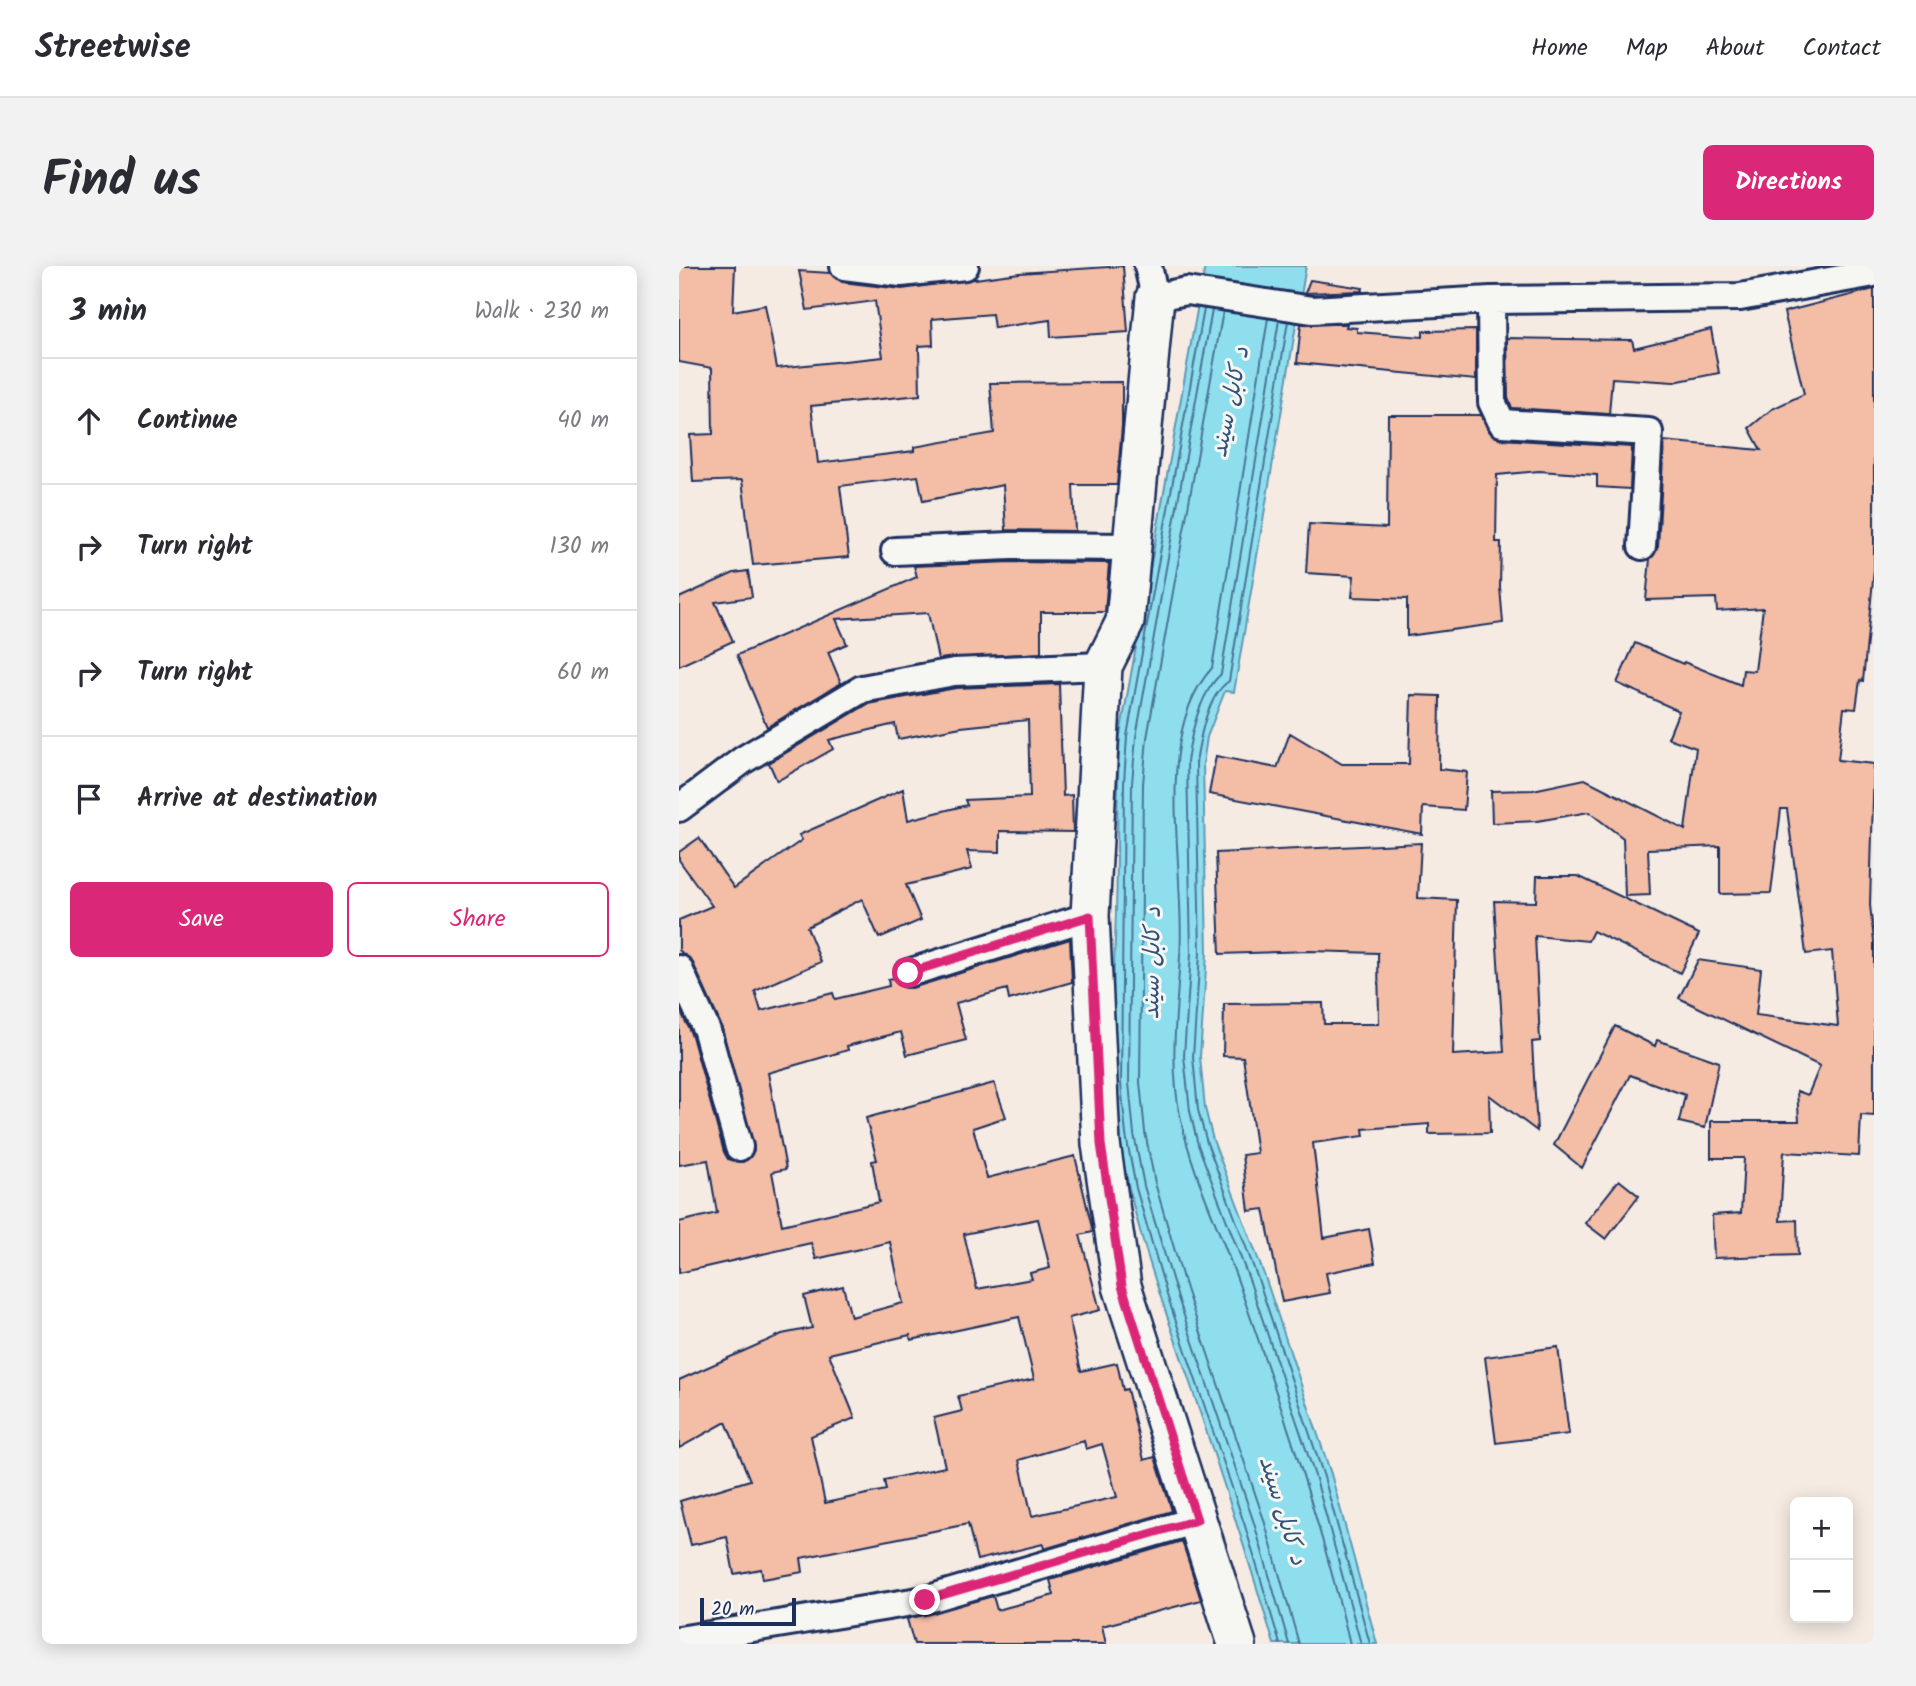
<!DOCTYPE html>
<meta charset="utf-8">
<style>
body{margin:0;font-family:Kalam,"Playpen Sans Arabic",sans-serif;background:#f2f2f3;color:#2b2b33}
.controls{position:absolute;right:21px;bottom:21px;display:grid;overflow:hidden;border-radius:10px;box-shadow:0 4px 18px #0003}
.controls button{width:63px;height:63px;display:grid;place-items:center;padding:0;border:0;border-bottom:2px solid #e1e1e2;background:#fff;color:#2b2b33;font:35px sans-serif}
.scale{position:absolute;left:21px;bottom:18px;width:96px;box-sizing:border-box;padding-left:7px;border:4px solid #1b2f5e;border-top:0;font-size:19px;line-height:24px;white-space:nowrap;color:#1b2f5e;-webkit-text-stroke:5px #f6f6f2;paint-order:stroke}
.stop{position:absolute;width:21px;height:21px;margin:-16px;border:5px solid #db2777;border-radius:50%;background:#fff}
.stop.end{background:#db2777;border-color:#fff;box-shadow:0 2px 7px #0008}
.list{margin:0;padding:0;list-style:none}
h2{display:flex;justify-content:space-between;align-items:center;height:91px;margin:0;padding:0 28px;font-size:30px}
h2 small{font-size:23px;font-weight:400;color:#7c7c81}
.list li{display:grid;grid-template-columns:46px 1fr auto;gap:21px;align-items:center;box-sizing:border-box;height:126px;padding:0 28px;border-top:2px solid #e1e1e2}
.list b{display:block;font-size:26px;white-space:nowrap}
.list em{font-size:23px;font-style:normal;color:#7c7c81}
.actions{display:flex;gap:14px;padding:21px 28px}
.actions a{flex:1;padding:16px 0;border:2px solid #db2777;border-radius:10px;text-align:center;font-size:24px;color:#db2777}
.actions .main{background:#db2777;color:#fff}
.icon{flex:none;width:38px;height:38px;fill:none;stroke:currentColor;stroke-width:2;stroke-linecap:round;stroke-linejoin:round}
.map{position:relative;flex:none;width:1195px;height:1378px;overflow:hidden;border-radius:10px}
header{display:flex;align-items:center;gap:42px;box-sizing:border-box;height:98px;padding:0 35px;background:#fff;border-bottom:2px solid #e1e1e2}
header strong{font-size:33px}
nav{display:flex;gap:38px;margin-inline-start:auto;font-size:24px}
.intro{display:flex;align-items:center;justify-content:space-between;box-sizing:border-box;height:168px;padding:0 42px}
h1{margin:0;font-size:49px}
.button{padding:18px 32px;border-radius:10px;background:#db2777;color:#fff;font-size:24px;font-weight:700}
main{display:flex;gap:42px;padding:0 42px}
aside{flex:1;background:#fff;border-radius:10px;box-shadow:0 4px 18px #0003}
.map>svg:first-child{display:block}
</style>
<header>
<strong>Streetwise</strong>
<nav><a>Home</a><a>Map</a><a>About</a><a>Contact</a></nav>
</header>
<div class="intro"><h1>Find us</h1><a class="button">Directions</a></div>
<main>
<aside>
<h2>3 min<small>Walk · 230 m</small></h2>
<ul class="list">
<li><svg class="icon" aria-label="ahead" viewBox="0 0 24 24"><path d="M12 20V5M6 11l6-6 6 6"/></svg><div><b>Continue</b></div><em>40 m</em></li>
<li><svg class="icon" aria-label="right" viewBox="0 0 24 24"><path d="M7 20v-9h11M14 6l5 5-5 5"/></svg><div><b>Turn right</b></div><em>130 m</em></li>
<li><svg class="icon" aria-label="right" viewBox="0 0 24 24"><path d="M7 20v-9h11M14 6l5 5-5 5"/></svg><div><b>Turn right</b></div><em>60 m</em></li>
<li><svg class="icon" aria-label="arrive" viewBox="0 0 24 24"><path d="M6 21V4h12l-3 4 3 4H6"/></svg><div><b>Arrive at destination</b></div></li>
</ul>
<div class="actions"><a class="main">Save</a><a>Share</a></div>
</aside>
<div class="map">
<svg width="1195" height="1378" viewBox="0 0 1195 1378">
<rect width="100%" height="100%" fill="#f5ebe3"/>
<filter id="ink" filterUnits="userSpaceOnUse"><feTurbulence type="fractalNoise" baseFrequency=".0143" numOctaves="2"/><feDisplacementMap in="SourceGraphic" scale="14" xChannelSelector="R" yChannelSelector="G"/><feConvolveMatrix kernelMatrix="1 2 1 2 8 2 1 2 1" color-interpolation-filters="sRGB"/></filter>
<g filter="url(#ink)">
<!-- water -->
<path fill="#8fdeee" stroke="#6198b4" stroke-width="2" d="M526 0H627L555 426 546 425 528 471 524 498 528 687 521 791 526 842 534 874 586 1011 652 1208 698 1378H595C568 1288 539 1199 509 1111 482 1032 453 953 440 872 428 797 435 719 437 644 439 586 437 528 441 469Z"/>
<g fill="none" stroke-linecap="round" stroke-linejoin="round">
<!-- shore -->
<path stroke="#497598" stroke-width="2" d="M525 43 448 470 445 517 442 817 447 869 457 922 488 1029 566 1260 601 1378
M533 44 457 471 453 517 450 817 455 868 465 920 497 1026 575 1257 610 1378
M544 45 468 472 464 518 461 816 466 866 476 917 507 1023 585 1254 620 1378
M589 52 533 402C485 455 497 550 500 616 501 641 503 666 501 690 498 743 490 797 501 849 513 910 542 965 562 1024 603 1141 642 1258 671 1378
M600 54 542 408C520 428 512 467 508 496L512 687 505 790 511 845 519 879 571 1016 637 1213 682 1378
M609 55 550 415C528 430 521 471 517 497L521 687 514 791 519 844 528 877 579 1013 645 1211 691 1378"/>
</g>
<!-- building -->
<path fill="#f3bda6" stroke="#1b2f5e" stroke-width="2" fill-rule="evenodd" d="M0 0H56L54 45 86 39 98 102 204 91 196 35 128 44 120 5 151 7 163 16 223 23 340 7 444 0 449 66 372 71 371 54 315 62 313 48 253 53 254 79 240 80 241 129 132 140 139 197 235 185V181L315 167 311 117 443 116V160L438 219H394L396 265 327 264 324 219 244 235 239 210 161 220 170 291 74 299 63 214 14 216 11 169 34 168 33 102 0 96Z
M631 14 684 22 683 25 626 27Z
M1195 23V304L1184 415 1181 414 1177 443 1165 442 1159 494 1195 498 1191 639 1195 675V850L1182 849 1180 890 1105 886 1101 955 1118 954 1119 989 1035 992 1033 949 1062 947 1065 892H1032V855H1120L1118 825 1129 829 1141 800 1000 732 1019 694 1082 703 1077 749 1159 760 1153 685 1127 688 1108 543H1102L1092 627 1041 628V580L969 583 971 629 946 630 944 572 910 546 858 555 813 557 812 525 854 524 906 513 1006 564 1017 482 989 472 1000 445 938 417 956 377 1004 398 1005 396 1062 419 1064 404 1076 405 1084 342 1038 345 1037 332 967 334 971 293 979 281 985 175 1082 184 1070 162 1093 143 1125 128 1105 46Z
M622 58H668L667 61 678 62V66L744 71V65L797 64V114L618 97Z
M1032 63 1040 107 995 116 933 112 930 148 833 142 829 132 828 72 953 74 955 82Z
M709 149H802L809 164 821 173 953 181 951 223 918 221V209L860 205 818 209 817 276H822L821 321 824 357 728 370V333L673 331 675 310 627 307 630 258 708 262Z
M332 296 430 297 426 346H362V387L259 393 249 347 157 353 168 378 149 386 162 417 88 461 58 389 238 311 235 300Z
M69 305 73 331 36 336 54 375 0 400V332L55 307Z
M380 418 384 530 393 529 394 566 321 565V586L288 585 293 603 227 619 242 654 200 672 183 633 128 661 142 696 76 725 82 745 154 727 156 733 210 720 209 713 214 712 219 719 233 722 391 673 393 716 330 734 328 723 277 737 287 774 228 789 222 766 168 780 169 784 89 807 107 903 93 906 103 959 200 936 193 895 198 894 187 852 315 817 327 851 294 862 308 912 396 890 414 966 401 969 421 1044 390 1052 402 1105 438 1097 444 1124 448 1123 465 1194 476 1191 493 1245 365 1283 364 1278 298 1294 289 1258 122 1292 124 1306 84 1313 82 1303 55 1308 48 1271 12 1279 1 1235 71 1214 47 1156 0 1182V1114L103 1068 133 1062 125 1030 164 1020 172 1051 224 1037 211 976 137 993 132 977 0 1007V956L38 947 29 894 0 899V741L13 770 45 886 49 893 64 896 75 884 42 759 14 697 0 684V654L33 640 0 594V586L20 572 55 622 123 574 120 569 224 523 229 554 288 539 286 534 351 531 349 454 282 461 219 473 216 458 150 474 154 483 98 515 90 497 189 438 277 422ZM359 953 371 1002 351 1007 353 1013 298 1023 285 968ZM340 1051 355 1113 279 1130 283 1145 255 1152 266 1201 205 1214 207 1224 146 1237 132 1170 176 1152 150 1088 231 1069 232 1074ZM405 1175 407 1183 423 1178 438 1231 353 1250 340 1194Z
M732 429 761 430 760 503 788 506 785 544 744 541 743 568 530 528 537 490 598 502 611 467 663 498H730Z
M742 577 739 632 778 634 774 789 825 786 815 635 857 636 858 610H899L1020 668 1001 707 914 665 909 675 856 670 861 775 853 776 858 865 810 829 811 867 750 868V858L684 863 685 870 634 877 645 972 690 963 696 997 647 1007 651 1027 603 1036 585 943 570 945 563 889 578 887 564 791 544 790 545 738 644 737 645 758H700L699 687 631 685 541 688 537 587Z
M936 760 976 780 978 774 1040 796 1026 862 1000 856 1006 829 951 809 903 902 875 879Z
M940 914 960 930 927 973 906 957Z
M879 1081 890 1168 817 1177 806 1091Z
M503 1275 522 1334 423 1360 427 1378H235L228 1353 314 1330 318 1344 375 1329 371 1314Z"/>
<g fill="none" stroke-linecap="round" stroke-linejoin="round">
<defs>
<path id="street" d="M165 0 222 7 286 0
M469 0 476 31 508 25 633 44 812 34 1061 31 1195 7
M812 34 813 136 823 157 970 166 963 280
M216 285 332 280 455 281
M0 542 64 494 183 423 275 406 424 400
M0 703 28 765 60 881
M229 707 411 650
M0 1374 246 1334 518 1254"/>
<path id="secondary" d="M476 31 446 356 424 400 411 650 422 878 443 1020 558 1378"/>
</defs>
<!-- street casing -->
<use href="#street" stroke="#1b2f5e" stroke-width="32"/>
<!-- secondary casing -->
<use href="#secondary" stroke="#1b2f5e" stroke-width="42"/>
<!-- street -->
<use href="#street" stroke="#f6f6f2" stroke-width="26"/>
<!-- secondary -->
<use href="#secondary" stroke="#f6f6f2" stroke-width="37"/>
</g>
</g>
<g fill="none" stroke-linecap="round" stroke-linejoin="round" filter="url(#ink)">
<!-- route -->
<path stroke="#db2777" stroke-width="9" d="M229 707 411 650 422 878 443 1020 518 1254 246 1334"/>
</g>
<g text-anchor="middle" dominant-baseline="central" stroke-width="6" stroke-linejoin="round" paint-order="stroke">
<!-- water labels -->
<g font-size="23" font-style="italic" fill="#32527b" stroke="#f6f6f2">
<text transform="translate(552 136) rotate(-78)">د کابل سيند</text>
<text transform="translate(474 697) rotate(-89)">د کابل سيند</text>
<text transform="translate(603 1245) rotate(73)">د کابل سيند</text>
</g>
</g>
</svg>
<div class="controls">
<button>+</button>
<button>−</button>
</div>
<div class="scale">20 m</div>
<div class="stop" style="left:229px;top:707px"></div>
<div class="stop end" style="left:246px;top:1334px"></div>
</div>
</main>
